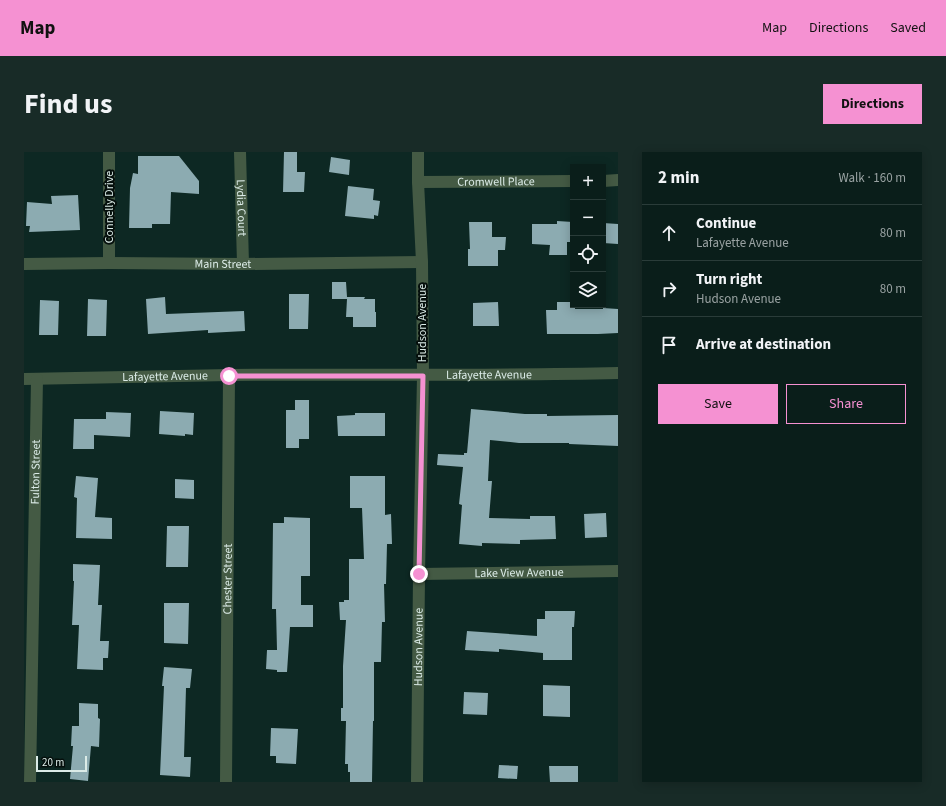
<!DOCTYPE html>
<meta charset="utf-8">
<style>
body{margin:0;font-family:"Source Sans 3",sans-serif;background:#182b27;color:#f1f3f6}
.controls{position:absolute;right:12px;top:12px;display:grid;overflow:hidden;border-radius:0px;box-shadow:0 2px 10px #0003}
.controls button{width:36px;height:36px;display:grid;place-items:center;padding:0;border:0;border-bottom:1px solid #2a3c39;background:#0a1e1a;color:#f1f3f6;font:20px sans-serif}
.scale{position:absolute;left:12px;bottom:10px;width:51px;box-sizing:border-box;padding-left:4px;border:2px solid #dbebe7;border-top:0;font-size:11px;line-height:14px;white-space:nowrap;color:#dbebe7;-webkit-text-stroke:3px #050f0c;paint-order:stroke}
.stop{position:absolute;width:12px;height:12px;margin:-9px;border:3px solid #f591d2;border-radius:50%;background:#fff}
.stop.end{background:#f591d2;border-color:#fff;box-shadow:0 1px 4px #0008}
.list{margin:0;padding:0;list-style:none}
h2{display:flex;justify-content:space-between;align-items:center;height:52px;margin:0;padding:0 16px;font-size:17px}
h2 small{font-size:13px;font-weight:400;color:#99a2a2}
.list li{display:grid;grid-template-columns:26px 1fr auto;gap:12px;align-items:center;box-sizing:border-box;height:56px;padding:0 16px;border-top:1px solid #2a3c39}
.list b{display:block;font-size:15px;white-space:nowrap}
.list p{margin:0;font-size:13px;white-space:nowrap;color:#99a2a2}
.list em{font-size:13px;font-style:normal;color:#99a2a2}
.actions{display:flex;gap:8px;padding:12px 16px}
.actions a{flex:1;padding:9px 0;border:1px solid #f591d2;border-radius:0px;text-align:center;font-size:14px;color:#f591d2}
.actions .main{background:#f591d2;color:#111}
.icon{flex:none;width:22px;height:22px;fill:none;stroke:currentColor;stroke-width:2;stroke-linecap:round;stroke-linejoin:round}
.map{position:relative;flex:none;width:594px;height:630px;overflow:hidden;border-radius:0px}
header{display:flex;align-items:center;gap:24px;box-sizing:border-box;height:56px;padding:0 20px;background:#f591d2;color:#111}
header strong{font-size:19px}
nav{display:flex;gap:22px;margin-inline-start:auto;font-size:14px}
.intro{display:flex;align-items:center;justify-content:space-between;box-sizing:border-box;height:96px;padding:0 24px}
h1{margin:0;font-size:28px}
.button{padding:10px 18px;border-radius:0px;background:#f591d2;color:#111;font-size:14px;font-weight:700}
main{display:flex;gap:24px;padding:0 24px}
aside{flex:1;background:#0a1e1a;border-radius:0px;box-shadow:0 2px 10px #0003}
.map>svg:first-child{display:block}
</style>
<header>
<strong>Map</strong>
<nav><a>Map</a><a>Directions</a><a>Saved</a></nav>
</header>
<div class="intro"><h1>Find us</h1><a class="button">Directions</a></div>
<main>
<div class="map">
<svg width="594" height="630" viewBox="0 0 594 630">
<rect width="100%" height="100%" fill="#0d2823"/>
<!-- building -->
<path fill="#8cabb1" d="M260 0H273V20H281L280 40H259Z
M114 4H155L175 29V42L147 40 146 72H128V76H105L106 36 109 21 114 22Z
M307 5 326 8 325 23 305 20Z
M324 34 350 37 349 48 356 49 354 64 350 63V67L321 64Z
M54 43 56 78 5 80 6 74H2L3 50 28 52 27 44Z
M533 69 549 70V90H543V103H525L526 93 508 92V72H533Z
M445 70H468V85H482L481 98H474V114H444V97H446Z
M579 71 594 72V92L579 91Z
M308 130H322L323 145H341L340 147H351V160H352V175H329V165H322L323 147H308Z
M265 142H285L284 177H265Z
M141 145 142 162 220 159 221 179 184 181V178L124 182 122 147Z
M64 147 83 148 82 184H63Z
M16 148 35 149 34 183H15Z
M474 150 475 174H449V151Z
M533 150H549V153H551V157H579V156L594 157V181L574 182H523L522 158H533Z
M271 248H285V287H275V296H262V258H271Z
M447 257 501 262H523V264L594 263V294L545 292V291H495L466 288 464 329H468L465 366 506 367V364H531L532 387 496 388V392L458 391V394L435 392 438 353 435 352 439 315 413 313 414 302 440 303V301H443Z
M136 259 170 261 169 283 161 282V284L135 282Z
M82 260 107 261 106 285 70 283V297H49L50 267H82Z
M331 261H361V284H314L313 264 331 263Z
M52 324 74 326 71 365 88 366V387L52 386 53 346 50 345Z
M326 324H361V363L367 362 368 392H363L362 432H360L361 470H358L357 510H350V569H349L348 630H326V620H324V612H321L322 569H317V556H319V514L322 468H316L315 450H320V448H325V407H340L338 356H326Z
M151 327 170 328V347L151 346Z
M582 361 583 385 561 386 560 362Z
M260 365 286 366V424H277V453H289V475H266L263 520H253V518L242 517 243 498H253L252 457H248L249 371H260Z
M143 374H165L164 415H142Z
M49 412 76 413 74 453H78L76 489H85L84 506H79V518L53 517 55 473H48L50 429H49Z
M140 451H165L164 492 140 491Z
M521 459H551L550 475H548V508H519V501L475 497V500L441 498 443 479 513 484V467H521Z
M140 515 168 517 166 536H162L160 605H167L166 625 136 623 140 534H138Z
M519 533 546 534V565L519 564Z
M440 540 464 541 463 563 439 562Z
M55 551 74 552V566L76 567 75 595 67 594 64 629 46 627 49 594H47L48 574H55Z
M247 576 274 577 272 612 252 611V604H246Z
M475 613 494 614 493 627 474 626Z
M525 614H554V630H526Z"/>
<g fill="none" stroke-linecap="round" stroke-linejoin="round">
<!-- minor -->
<g stroke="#445a44" stroke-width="12">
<path d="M85 0V111"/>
<path id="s1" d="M216 0 219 112"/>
<path d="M579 29 594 28"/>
<path id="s2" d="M394 30 549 29"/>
<path id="s3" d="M0 112 85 111 219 112 398 110"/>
<path id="s4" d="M0 227C68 226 137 224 205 223 335 222 464 224 594 221"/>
<path id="s5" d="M395 422 594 419"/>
<path id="s6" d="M6 630 13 227"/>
<path id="s7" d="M202 630 205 223"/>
</g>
<!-- tertiary -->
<path stroke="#445a44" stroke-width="12" id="s8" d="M393 630 395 422 399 224 398 110 394 30V0"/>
</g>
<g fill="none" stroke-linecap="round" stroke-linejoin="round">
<!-- route -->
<path stroke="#f591d2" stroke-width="5" d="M205 224H399L395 422"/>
</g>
<g text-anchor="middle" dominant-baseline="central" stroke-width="4" stroke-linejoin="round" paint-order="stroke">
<!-- street labels -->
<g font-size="12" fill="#dbebe7" stroke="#050f0c">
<text stroke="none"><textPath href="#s2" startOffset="78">Cromwell Place</textPath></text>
<text transform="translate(85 55) rotate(-90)">Connelly Drive</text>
<text stroke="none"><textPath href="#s1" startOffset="56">Lydia Court</textPath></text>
<text stroke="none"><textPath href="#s3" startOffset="199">Main Street</textPath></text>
<text transform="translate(398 171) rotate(-90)">Hudson Avenue</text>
<text stroke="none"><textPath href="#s4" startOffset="465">Lafayette Avenue</textPath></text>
<text stroke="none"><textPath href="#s4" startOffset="141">Lafayette Avenue</textPath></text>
<text stroke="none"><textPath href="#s6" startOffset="310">Fulton Street</textPath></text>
<text stroke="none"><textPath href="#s5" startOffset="100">Lake View Avenue</textPath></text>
<text stroke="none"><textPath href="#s7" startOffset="203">Chester Street</textPath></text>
<text stroke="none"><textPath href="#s8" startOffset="135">Hudson Avenue</textPath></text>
</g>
</g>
</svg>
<div class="controls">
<button>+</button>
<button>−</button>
<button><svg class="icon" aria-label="locate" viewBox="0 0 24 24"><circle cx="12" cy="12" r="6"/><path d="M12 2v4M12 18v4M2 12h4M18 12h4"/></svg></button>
<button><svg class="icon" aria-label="layers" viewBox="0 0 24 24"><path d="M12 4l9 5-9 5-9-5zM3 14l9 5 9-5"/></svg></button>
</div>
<div class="scale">20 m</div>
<div class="stop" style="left:205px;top:224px"></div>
<div class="stop end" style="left:395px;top:422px"></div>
</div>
<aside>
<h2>2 min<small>Walk · 160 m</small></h2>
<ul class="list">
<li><svg class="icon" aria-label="ahead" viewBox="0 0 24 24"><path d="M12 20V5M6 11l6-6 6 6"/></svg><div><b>Continue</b><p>Lafayette Avenue</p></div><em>80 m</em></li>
<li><svg class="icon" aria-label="right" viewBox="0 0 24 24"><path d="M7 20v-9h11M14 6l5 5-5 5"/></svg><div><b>Turn right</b><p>Hudson Avenue</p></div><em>80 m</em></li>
<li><svg class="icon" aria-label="arrive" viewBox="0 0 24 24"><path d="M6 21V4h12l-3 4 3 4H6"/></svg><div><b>Arrive at destination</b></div></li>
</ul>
<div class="actions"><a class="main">Save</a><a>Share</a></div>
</aside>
</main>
